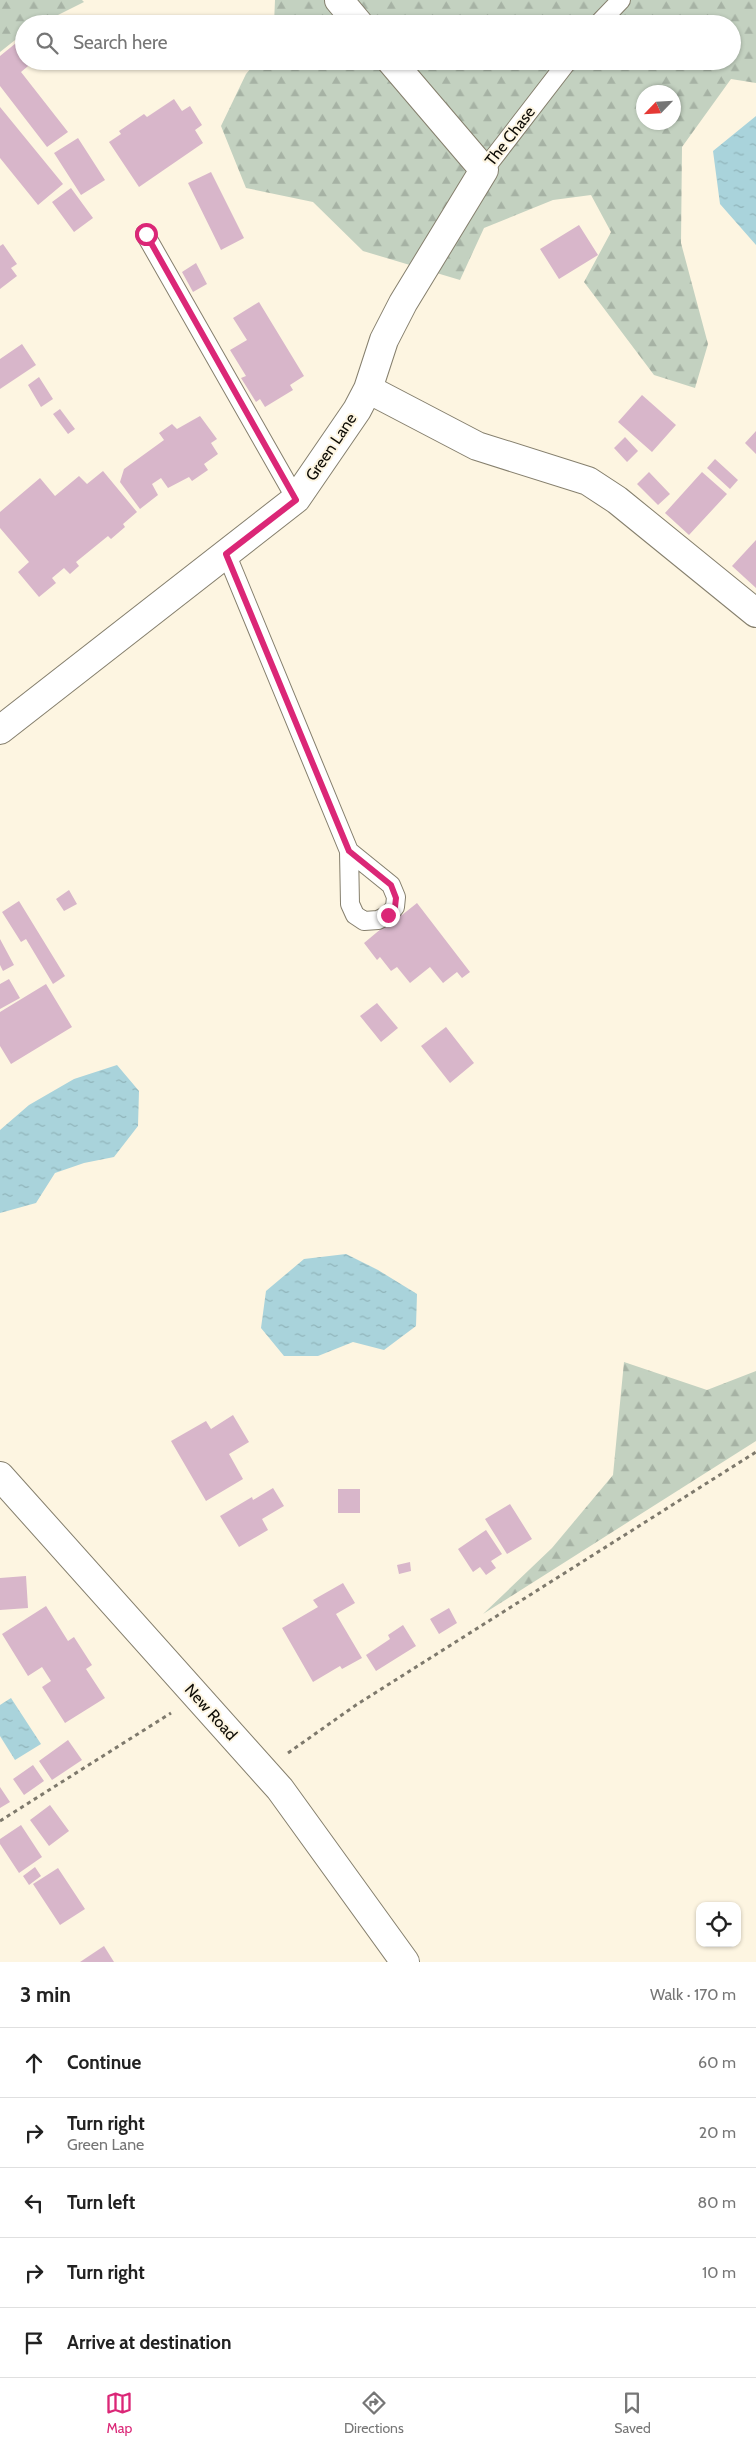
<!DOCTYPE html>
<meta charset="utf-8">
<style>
body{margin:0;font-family:Cabin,sans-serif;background:#f2f2f2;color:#222}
.controls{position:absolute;right:15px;bottom:15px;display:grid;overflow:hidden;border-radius:10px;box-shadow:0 1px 4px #0004}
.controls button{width:45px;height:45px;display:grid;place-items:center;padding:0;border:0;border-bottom:1px solid #e0e0e0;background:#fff;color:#222;font:25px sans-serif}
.compass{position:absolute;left:636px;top:85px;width:45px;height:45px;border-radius:50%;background:#fff;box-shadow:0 1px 4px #0004;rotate:245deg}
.stop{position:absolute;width:15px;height:15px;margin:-11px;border:4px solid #db2777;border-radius:50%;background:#fff}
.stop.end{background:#db2777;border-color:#fff;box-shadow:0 1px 5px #0008}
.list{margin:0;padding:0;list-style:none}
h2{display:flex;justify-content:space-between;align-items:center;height:65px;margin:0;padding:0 20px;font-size:21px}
h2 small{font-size:16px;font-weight:400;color:#767676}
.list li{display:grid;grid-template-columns:32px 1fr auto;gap:15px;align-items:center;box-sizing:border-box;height:70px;padding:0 20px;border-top:1px solid #e0e0e0}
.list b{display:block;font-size:19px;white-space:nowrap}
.list p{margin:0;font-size:16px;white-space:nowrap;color:#767676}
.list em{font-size:16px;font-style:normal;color:#767676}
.icon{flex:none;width:28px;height:28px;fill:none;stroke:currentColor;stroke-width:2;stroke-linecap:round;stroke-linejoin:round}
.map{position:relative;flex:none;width:756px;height:1962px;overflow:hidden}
.search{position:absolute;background:#fff;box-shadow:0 1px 4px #0004;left:15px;right:15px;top:15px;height:55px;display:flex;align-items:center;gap:12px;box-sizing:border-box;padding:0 18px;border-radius:28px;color:#767676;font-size:19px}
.sheet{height:415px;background:#fff}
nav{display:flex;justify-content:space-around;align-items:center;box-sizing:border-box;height:70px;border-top:1px solid #e0e0e0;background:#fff;font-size:14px;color:#767676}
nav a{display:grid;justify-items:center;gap:2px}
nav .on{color:#db2777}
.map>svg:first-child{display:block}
</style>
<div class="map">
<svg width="756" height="1962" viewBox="0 0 756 1962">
<defs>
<pattern id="forest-firs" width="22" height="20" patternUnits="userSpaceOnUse" patternTransform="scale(1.25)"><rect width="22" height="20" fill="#c3d1c0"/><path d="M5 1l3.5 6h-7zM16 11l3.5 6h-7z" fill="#a6b2a4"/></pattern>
<pattern id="water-ripples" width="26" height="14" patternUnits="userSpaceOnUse" patternTransform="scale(1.25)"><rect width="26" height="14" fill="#a9d3db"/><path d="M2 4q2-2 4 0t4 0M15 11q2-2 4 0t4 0" fill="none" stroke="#90b4ba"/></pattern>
</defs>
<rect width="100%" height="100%" fill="#fdf5e1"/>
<!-- forest -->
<path fill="url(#forest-firs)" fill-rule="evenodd" d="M0 0H82L84 2 40 24H24V33L0 52Z
M275 0H756V83L731 79 682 147 681 243 708 344 695 388 654 375 584 282 611 232 591 195 553 200 484 228 460 280 363 251 313 202 246 188 221 126 246 74 257 61H732V24H274ZM644 92H674V122H644Z
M624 1362 707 1390 756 1371V1441L483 1614 552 1548 613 1475Z"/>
<!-- water -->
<path fill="url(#water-ripples)" d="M756 116V245L720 204 713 151Z
M117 1065 139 1091 138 1126 114 1157 84 1163 55 1173 36 1203 0 1213V1130L29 1105 74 1079Z
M346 1254 378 1270 417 1294 416 1326 384 1350 353 1342 318 1356H284L261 1328 266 1291 304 1259Z
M11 1698 41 1744 15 1760 0 1736V1705Z"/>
<!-- building -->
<path fill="#d8b6ca" d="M21 39 24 42V61H34L21 72 68 132 47 147 0 86V56Z
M174 99 182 111 190 106 202 125 195 130 203 143 139 187 109 142 121 134 119 131 144 114 147 117Z
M0 107 63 184 38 205 0 158Z
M78 138 105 180 81 195 54 153Z
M211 172 244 238 221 250 188 183Z
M71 188 93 218 74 232 52 202Z
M579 225 598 255 559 279 540 249Z
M3 244 17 264 11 268 17 276 0 289V246Z
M196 263 207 284 193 292 182 272Z
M259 302 304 376 290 385 293 390 265 407 260 399 256 402 241 378 246 376 230 350 247 340 233 318Z
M22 344 36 365 0 389V359Z
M39 377 53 399 41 407 28 385Z
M642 395 676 425 652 452 618 422Z
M60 409 75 429 68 434 53 414Z
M200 416 217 439 211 443 218 454 204 464 208 470 192 481 189 477 168 488 161 478 152 484 158 495 140 509 120 482 124 469 164 440 159 433 172 424 177 429Z
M756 431V454L745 443Z
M625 437 638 451 627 462 614 448Z
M715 459 738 480 730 489 707 468Z
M103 471 137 512 123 524 125 527 111 539 108 536 76 562 79 566 70 574 64 568 52 578 56 583 39 597 18 572 29 562 0 528V512L40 478 55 496 79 476 87 484Z
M649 472 670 494 658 505 637 484Z
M702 472 727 494 689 535 665 513Z
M756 540V588L732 566Z
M69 890 77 904 64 911 56 899Z
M19 901 65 976 53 984 26 939 21 942 2 912Z
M417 903 470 972 462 978 457 972 443 983 430 967 410 983 397 967 391 971 380 957 377 960 364 943 388 923 398 910 402 915Z
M0 939 14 965 3 971 0 965Z
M9 979 20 998 0 1009V984Z
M46 984 72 1027 11 1064 0 1046V1012Z
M377 1003 398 1028 381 1042 360 1016Z
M446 1027 474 1063 450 1083 421 1046Z
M233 1415 249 1442 229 1454 243 1479 206 1501 171 1441 206 1421 211 1429Z
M273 1488 284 1506 262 1519 268 1530 239 1547 220 1516 252 1497 253 1500Z
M338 1489H360V1513H338Z
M510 1504 532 1539 507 1554 485 1519Z
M486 1530 502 1554 491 1561 496 1568 486 1575 480 1567 473 1572 458 1549Z
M410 1562 411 1571 399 1574 397 1565Z
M26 1576 28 1608 0 1610V1578Z
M343 1583 355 1603 336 1614 362 1658 342 1669 340 1666 313 1682 282 1628 318 1607 313 1600Z
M46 1606 68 1641 74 1637 92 1665 86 1669 105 1698 65 1723 42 1687 51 1681 42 1667 28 1676 2 1634Z
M449 1608 457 1623 439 1634 430 1619Z
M403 1625 416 1646 376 1671 366 1655 390 1639 388 1635Z
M68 1740 82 1760 52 1780 39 1761Z
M33 1765 44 1781 24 1795 13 1779Z
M0 1787 10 1802 0 1808Z
M50 1805 69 1831 49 1846 30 1820Z
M21 1825 42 1857 19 1873 0 1844V1839Z
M35 1867 41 1876 29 1885 23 1876Z
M58 1868 85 1909 60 1925 33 1884Z
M104 1946 114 1962H80Z"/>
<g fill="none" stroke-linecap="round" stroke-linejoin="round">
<defs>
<path id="lane" d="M598 24 621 0
M484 170 568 61
M145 234 296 499
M226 553 349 851 391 885 396 897 395 907 388 915 378 920 364 921 355 915 350 904 349 851"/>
<path id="street" d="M339 0 359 24
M368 389 477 446 588 481 617 500 756 613
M0 730 296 499 357 410 368 389 384 340 403 303 484 170 391 61
M0 1476 280 1789 405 1962"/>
</defs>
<!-- lane casing -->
<use href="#lane" stroke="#857f6d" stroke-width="20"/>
<!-- street casing -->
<use href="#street" stroke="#857f6d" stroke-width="30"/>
<!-- path -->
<path stroke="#7e796c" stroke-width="3" stroke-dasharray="4 4" stroke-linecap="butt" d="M288 1753 356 1705 756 1452
M0 1821 171 1713"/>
<!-- lane -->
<use href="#lane" stroke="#fff" stroke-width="18"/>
<!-- street -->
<use href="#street" stroke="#fff" stroke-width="28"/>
</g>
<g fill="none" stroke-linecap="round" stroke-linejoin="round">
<!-- route -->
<path stroke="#db2777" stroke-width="6" d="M146 234 296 500 226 554 349 851 391 885 396 898 395 907 388 915"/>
</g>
<g text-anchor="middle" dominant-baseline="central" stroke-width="4" stroke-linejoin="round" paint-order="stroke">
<!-- street labels -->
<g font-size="16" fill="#0e0c06" stroke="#fdf5e1">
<text transform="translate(510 136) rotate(-52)">The Chase</text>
<text transform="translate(331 447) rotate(-56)">Green Lane</text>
<text transform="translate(211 1712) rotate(48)">New Road</text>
</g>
</g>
</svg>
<div class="controls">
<button><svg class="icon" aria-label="locate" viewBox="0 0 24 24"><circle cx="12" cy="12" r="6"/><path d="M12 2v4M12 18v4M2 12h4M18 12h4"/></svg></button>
</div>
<svg class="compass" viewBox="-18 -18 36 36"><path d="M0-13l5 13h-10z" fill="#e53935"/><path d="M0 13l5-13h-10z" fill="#767676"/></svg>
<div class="stop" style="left:146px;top:234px"></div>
<div class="stop end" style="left:388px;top:915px"></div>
<div class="search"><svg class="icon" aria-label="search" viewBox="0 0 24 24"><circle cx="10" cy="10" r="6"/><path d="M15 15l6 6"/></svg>Search here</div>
</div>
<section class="sheet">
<h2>3 min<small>Walk · 170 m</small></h2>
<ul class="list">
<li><svg class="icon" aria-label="ahead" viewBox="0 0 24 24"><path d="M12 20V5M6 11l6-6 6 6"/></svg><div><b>Continue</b></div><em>60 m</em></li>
<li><svg class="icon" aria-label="right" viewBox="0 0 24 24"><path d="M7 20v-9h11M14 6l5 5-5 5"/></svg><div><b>Turn right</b><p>Green Lane</p></div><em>20 m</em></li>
<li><svg class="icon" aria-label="left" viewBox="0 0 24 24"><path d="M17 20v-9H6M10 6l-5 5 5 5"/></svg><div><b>Turn left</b></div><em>80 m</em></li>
<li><svg class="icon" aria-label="right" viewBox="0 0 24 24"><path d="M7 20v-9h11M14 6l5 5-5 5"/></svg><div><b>Turn right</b></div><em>10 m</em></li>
<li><svg class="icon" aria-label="arrive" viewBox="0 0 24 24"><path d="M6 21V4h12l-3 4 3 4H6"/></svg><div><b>Arrive at destination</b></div></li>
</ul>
</section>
<nav>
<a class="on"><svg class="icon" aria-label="map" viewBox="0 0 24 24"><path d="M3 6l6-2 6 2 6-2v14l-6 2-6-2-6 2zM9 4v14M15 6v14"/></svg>Map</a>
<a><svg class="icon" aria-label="directions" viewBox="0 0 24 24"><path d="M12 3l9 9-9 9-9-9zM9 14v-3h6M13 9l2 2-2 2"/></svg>Directions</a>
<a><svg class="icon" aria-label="saved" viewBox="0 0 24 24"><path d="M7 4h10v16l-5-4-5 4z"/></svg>Saved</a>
</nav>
